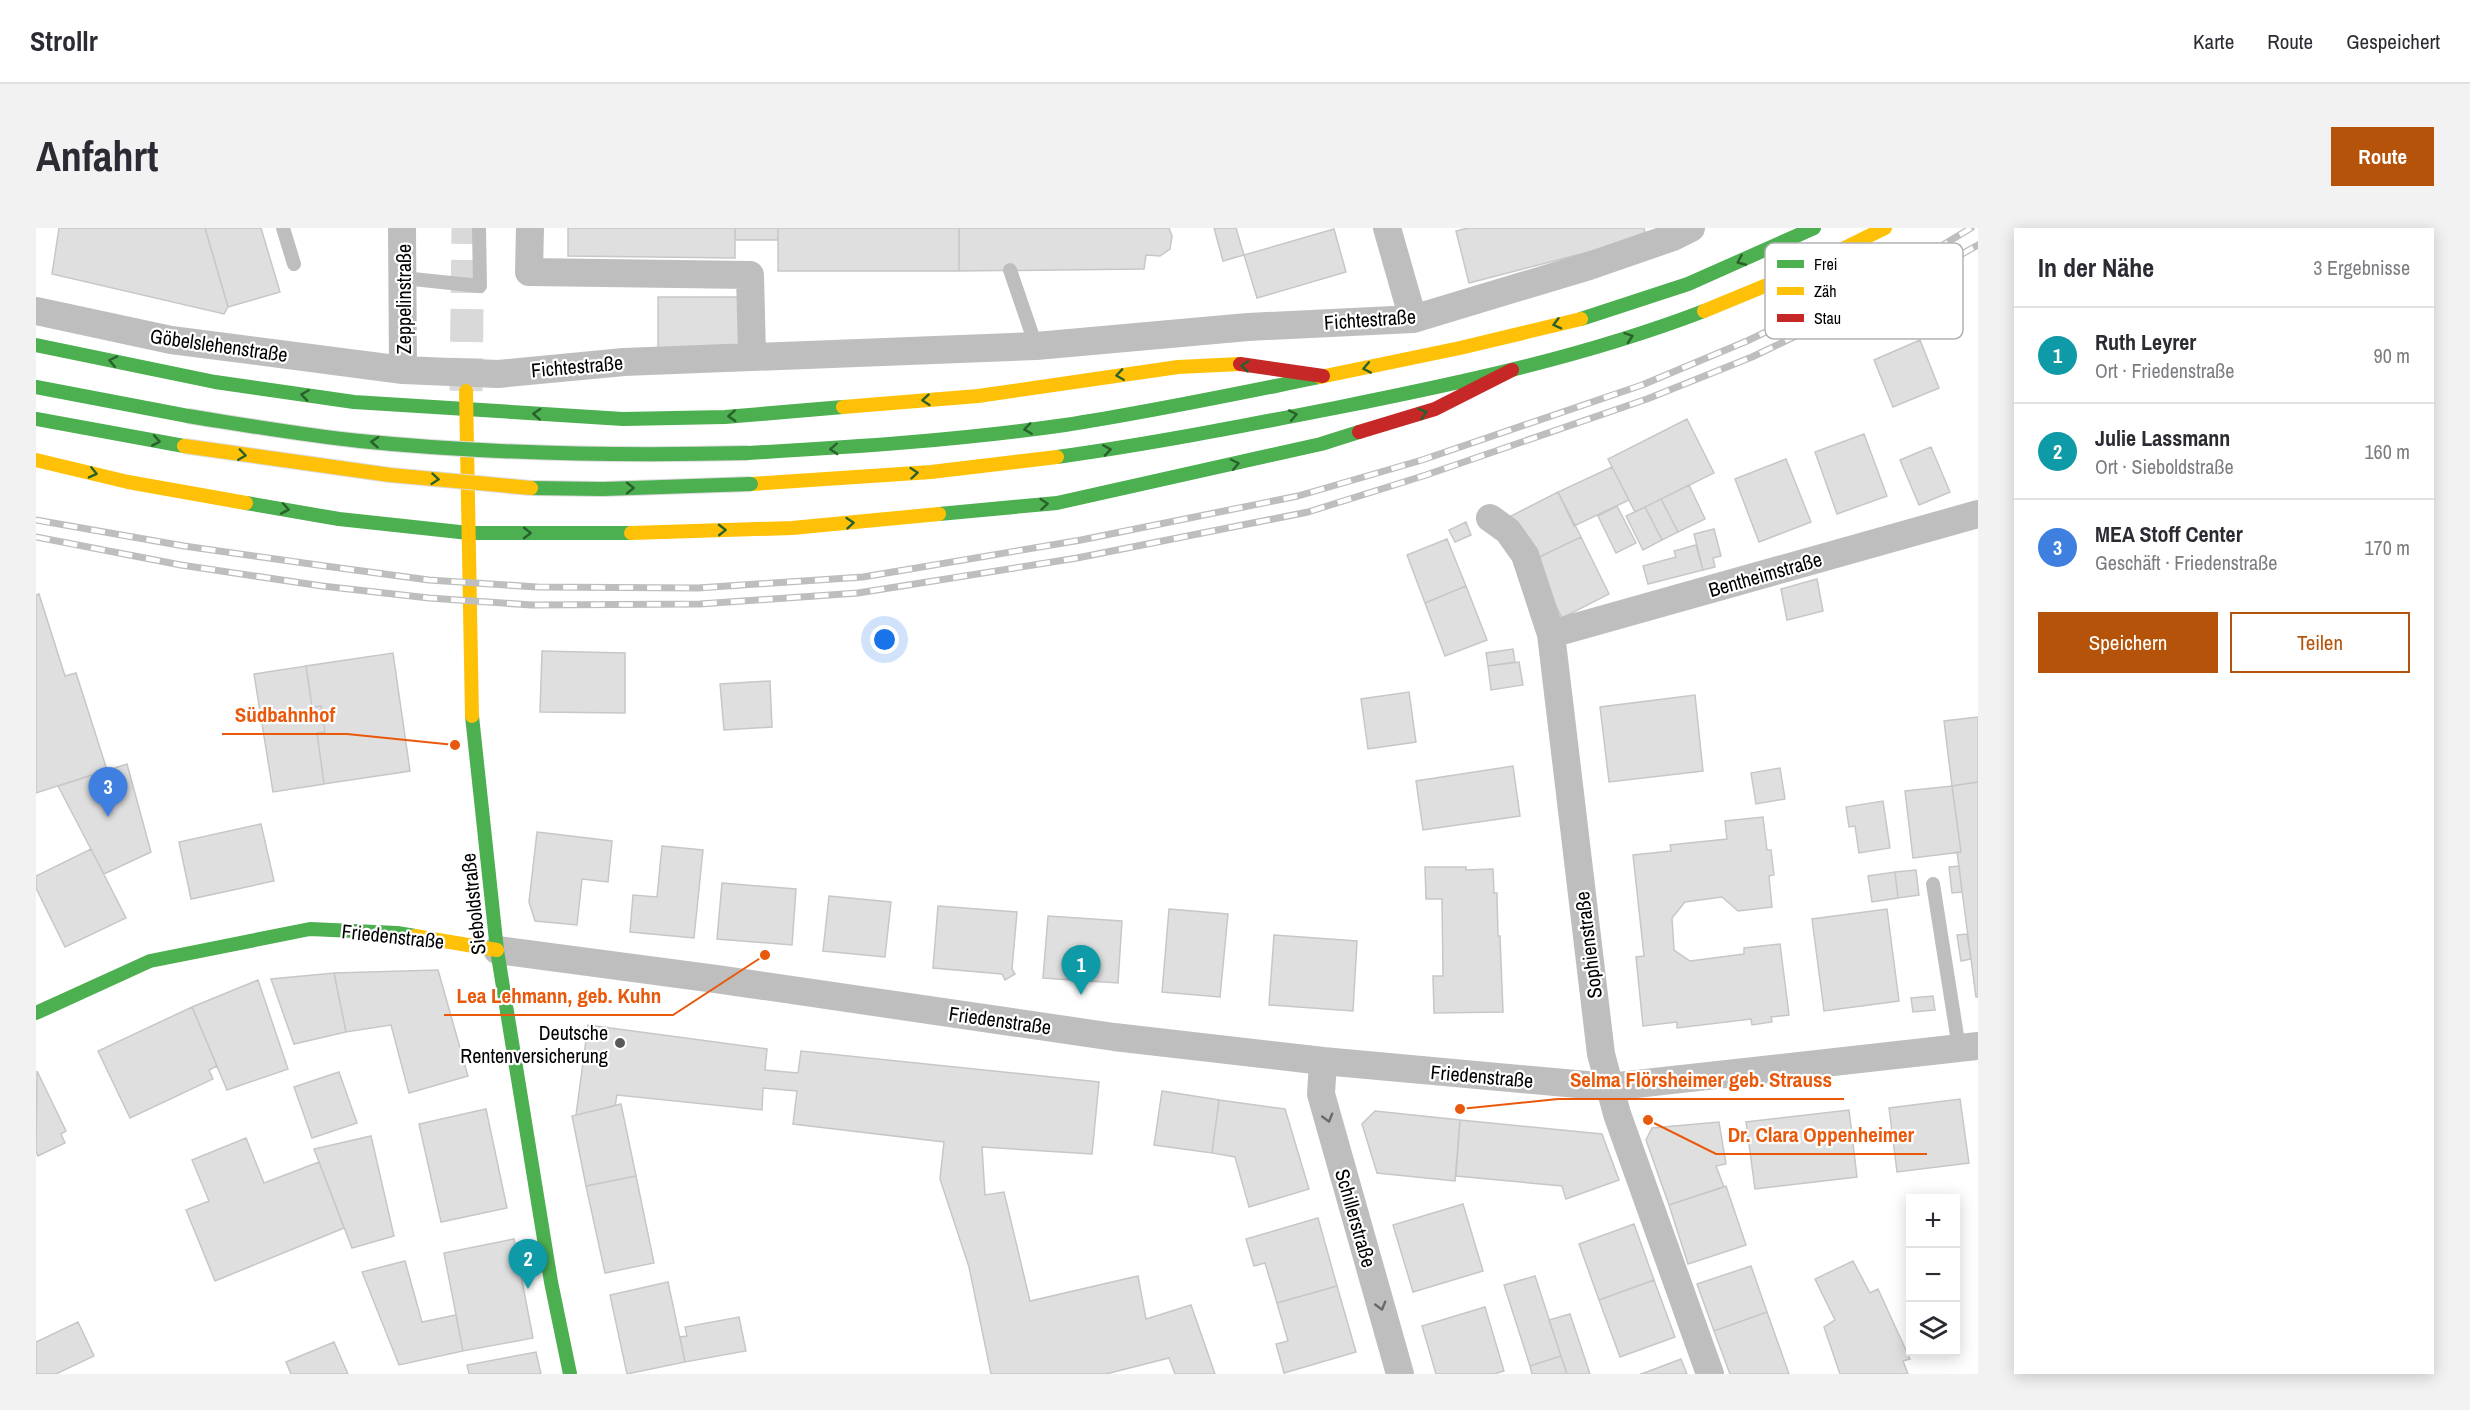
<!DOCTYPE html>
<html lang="de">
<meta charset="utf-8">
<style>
body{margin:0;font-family:"Archivo Narrow",sans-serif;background:#f2f2f3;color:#2b2b33}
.controls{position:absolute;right:18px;bottom:18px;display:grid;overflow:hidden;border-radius:0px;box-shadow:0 3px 15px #0003}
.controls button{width:54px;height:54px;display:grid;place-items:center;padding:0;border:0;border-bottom:2px solid #e1e1e2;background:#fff;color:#2b2b33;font:30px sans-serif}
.you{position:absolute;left:849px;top:412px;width:21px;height:21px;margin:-15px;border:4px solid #fff;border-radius:50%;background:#1a73e8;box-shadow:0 0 0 9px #1a73e833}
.badge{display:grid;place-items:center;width:39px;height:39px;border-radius:50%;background:#b45309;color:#fff;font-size:20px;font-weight:700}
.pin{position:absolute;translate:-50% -50px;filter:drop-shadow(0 2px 3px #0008)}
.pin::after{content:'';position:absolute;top:32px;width:21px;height:18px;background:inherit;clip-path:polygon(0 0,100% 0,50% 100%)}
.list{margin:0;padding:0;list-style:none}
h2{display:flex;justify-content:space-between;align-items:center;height:78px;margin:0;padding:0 24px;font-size:26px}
h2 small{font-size:20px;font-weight:400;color:#7c7c81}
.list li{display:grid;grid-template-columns:39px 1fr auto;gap:18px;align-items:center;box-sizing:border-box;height:96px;padding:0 24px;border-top:2px solid #e1e1e2}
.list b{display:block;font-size:22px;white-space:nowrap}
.list p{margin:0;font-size:20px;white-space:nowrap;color:#7c7c81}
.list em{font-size:20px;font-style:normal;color:#7c7c81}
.actions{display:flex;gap:12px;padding:18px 24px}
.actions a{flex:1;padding:14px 0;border:2px solid #b45309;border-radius:0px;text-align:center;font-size:21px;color:#b45309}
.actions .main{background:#b45309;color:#fff}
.icon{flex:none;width:33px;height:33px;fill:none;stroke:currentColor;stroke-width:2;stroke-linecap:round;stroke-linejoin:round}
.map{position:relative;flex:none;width:1942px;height:1146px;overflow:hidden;border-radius:0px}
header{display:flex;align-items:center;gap:36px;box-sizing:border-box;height:84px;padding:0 30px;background:#fff;border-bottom:2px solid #e1e1e2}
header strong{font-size:28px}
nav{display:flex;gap:33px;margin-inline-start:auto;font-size:21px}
.intro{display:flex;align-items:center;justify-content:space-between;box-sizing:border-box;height:144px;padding:0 36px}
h1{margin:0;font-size:42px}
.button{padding:15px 27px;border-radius:0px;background:#b45309;color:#fff;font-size:21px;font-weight:700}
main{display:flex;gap:36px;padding:0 36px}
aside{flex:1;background:#fff;border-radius:0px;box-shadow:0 3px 15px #0003}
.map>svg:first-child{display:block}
</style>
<header>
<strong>Strollr</strong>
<nav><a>Karte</a><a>Route</a><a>Gespeichert</a></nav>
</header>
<div class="intro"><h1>Anfahrt</h1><a class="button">Route</a></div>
<main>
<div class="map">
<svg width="1942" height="1146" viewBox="0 0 1942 1146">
<rect width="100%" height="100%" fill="#fff"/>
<!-- building -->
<path fill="#dfdfdf" stroke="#c7c7c7" stroke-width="1.5" d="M23 0H169L192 79 188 86 16 46Z
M169 0H225L244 64 192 79Z
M532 0H699V30L532 28Z
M699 0H742V12H699Z
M742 0H923V43H742Z
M923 0H1133L1136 8 1134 21 1124 28 1110 27 1108 41 923 43Z
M1178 0H1200L1208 27 1187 33Z
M1432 0H1608L1610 9 1433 55 1420 3Z
M1298 1 1310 44 1221 70 1208 27Z
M622 69H703V120H622Z
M1884 112 1903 160 1857 179 1838 132Z
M1651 191 1678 245 1599 284 1572 231Z
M1828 206 1851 268 1801 286 1779 224Z
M1895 219 1914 264 1883 277 1864 232Z
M1750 231 1775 294 1723 314 1699 251Z
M1576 239 1593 272 1538 298 1522 264Z
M1653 257 1669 291 1642 304 1625 271Z
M1522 264 1545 309 1497 332 1475 288Z
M1625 271 1642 304 1626 312 1609 279Z
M1581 278 1600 315 1580 325 1562 288Z
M1609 279 1626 312 1607 322 1590 288Z
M1430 294 1435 307 1419 314 1413 302Z
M1678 301 1685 328 1677 330 1679 339 1667 342 1658 306Z
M1545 309 1573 366 1526 390 1497 332Z
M1411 311 1430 358 1389 375 1371 327Z
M1660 317 1667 342 1612 356 1607 338 1640 329 1638 323Z
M1781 351 1787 383 1751 392 1745 361Z
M1430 358 1451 412 1409 428 1389 375Z
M3 366 29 448 40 445 71 542 0 565V367Z
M1477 421 1479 434 1452 438 1450 425Z
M506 423 589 425V485L504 484Z
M357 425 374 543 288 556 281 505 289 504 285 478 276 479 270 438Z
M1483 434 1487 457 1455 462 1452 438Z
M270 438 276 479 285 478 289 504 281 505 288 556 237 564 218 446Z
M734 453 736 499 688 502 684 456Z
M1373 464 1380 514 1332 521 1325 471Z
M1659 467 1667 543 1573 554 1564 479Z
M1942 489V554L1916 558 1908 493Z
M91 536 115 624 68 646 22 558Z
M1477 538 1484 588 1387 602 1380 553Z
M1744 540 1749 571 1720 576 1715 545Z
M1942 554V769H1940L1921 624H1925L1916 558Z
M1916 558 1925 624 1877 630 1869 563Z
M1847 573 1854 620 1823 625 1819 598 1813 599 1810 579Z
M1727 589 1731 622H1735L1738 647 1733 648 1736 679 1702 683 1686 669 1649 674 1636 690 1638 722 1654 733 1708 726V720L1744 716 1753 787 1735 789 1736 794 1716 797 1715 791 1641 800V794L1607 798 1600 729 1608 728 1597 627 1635 623 1634 617 1691 611 1689 593Z
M225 596 238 653 155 671 143 614Z
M501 604 576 613 572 654 546 651 541 697 499 693 493 674Z
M626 618 667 622 658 710 594 704 597 667 621 669Z
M55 621 90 690 29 719 0 660V648Z
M1923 638 1926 664 1916 665 1913 639Z
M1389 639H1430V642L1457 641 1458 665H1461L1462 708H1464L1467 784 1398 785 1397 748H1407L1406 671H1390Z
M1880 642 1883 667 1862 670 1859 644Z
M1859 644 1862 670 1836 674 1832 648Z
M686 655 760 661 756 717 681 711Z
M793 668 855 674 849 729 787 723Z
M902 678 981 684 976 741 979 746 969 752 966 746 897 740Z
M1133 681 1192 686 1184 769 1126 764Z
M1851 681 1863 773 1788 783 1776 691Z
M1012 688 1086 693 1082 755 1007 750Z
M1931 706 1935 731 1925 733 1921 707Z
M1238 707 1321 713 1317 783 1233 777Z
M402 742 432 848 373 865 355 797 310 804 298 745Z
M298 745 310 804 258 816 235 751Z
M222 752 252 841 191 862 156 779Z
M1897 768 1899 782 1877 784 1875 770Z
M156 779 181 838 173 842 177 851 94 890 62 823Z
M552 797 731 821 729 842 762 845 765 823 1063 854 1056 926 946 919 949 967 968 964 994 1073 1102 1048 1110 1091 1155 1077 1179 1146H1139L1133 1130 1070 1146H955L933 1039 904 951 908 914 757 896 761 863 727 860 726 882 581 867 579 878 540 887Z
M1 843 30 903 25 906 29 915 2 928 0 923Z
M303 844 321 895 276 910 258 859Z
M1126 863 1183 872 1176 925 1118 917Z
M1924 871 1933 935 1861 944 1853 880Z
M1183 872 1249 881 1273 961 1213 979 1199 929 1176 925Z
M585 876 600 948 550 958 536 888Z
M450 881 471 980 405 994 383 896Z
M1813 882 1821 949 1719 961 1710 894Z
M1339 883 1424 892 1419 953 1341 945 1326 896Z
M1424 892 1566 906 1583 952 1530 971 1526 958 1420 948Z
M1683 894 1690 936 1680 938 1688 959 1633 977 1610 912 1616 900Z
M335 908 358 1008 316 1020 278 921Z
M210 910 228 955 283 934 308 1000 179 1053 150 982 173 973 156 932Z
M600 948 618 1035 569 1045 550 958Z
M1690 958 1710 1017 1652 1036 1633 977Z
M1427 976 1447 1043 1377 1064 1357 997Z
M1282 990 1301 1058 1241 1075 1229 1035 1218 1038 1210 1011Z
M1598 996 1618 1052 1563 1072 1543 1016Z
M478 1011 497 1110 427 1123 408 1025Z
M369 1033 386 1094 420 1087 427 1123 363 1137 326 1044Z
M1817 1033 1834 1065 1842 1061 1874 1131 1867 1133 1872 1146H1804L1788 1099 1799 1092 1779 1051Z
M1715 1038 1731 1084 1678 1103 1661 1056Z
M1499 1048 1525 1128 1494 1138 1468 1057Z
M1618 1052 1639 1109 1584 1129 1563 1072Z
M632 1054 649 1134 591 1146 574 1067Z
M1301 1058 1320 1124 1248 1145 1240 1116 1252 1113 1241 1075Z
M1449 1079 1468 1143 1458 1146H1400L1386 1098Z
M1731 1084 1753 1146H1694L1678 1103Z
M1534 1086 1554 1146H1531L1513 1092Z
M703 1089 710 1123 649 1134 644 1109 651 1108 649 1099Z
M42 1094 58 1128 20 1146H0V1114Z
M298 1114 312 1146H255L250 1134Z
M500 1124 505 1146H433L431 1137Z
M1525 1128 1531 1146H1496L1494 1138Z
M1645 1131 1651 1146H1604L1608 1145Z"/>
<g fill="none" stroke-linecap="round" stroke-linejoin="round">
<!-- secondary-tunnel -->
<path stroke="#d9d9d9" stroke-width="33" stroke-dasharray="33 16" stroke-linecap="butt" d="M430 163 432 0"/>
<!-- lane -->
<path stroke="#bebebe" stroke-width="14" d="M247 0 258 36
M974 42 1000 118
M367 50 444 58 443 0
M1897 656 1923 820"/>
<!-- street -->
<path stroke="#bebebe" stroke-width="28" d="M366 0 367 142
M494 0 493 44 714 47 716 127
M1351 0 1377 91
M0 83 135 112 367 142 462 146 588 134 1000 118 1212 99 1377 91 1553 38 1637 9 1655 0
M1454 290 1472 303 1489 327 1515 406 1565 826 1581 886 1674 1146
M1515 406 1942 286
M461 722 680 751 1078 809 1287 833 1573 859 1942 818
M1287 833 1285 866 1364 1146"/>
<!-- fast -->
<path stroke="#4caf50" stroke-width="14" d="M1545 91 1652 56 1778 0
M0 117 179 154 318 174 587 191 689 189 807 179
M0 159 152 188
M0 191 148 218
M712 225C818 219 924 212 1029 197 1114 184 1199 166 1284 149
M1021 229C1114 216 1207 198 1299 180 1424 155 1548 129 1668 83
M210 275 303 291 433 305H595
M903 286 1021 275 1285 216 1323 204
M436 488 461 722 515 1054 534 1146
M0 785 114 733 274 701 361 705 379 708"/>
<!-- slow -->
<path stroke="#ffc107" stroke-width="14" d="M1668 83 1748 50 1849 0
M1284 149 1424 120 1545 91
M430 163 436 488
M807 179 942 168 1142 139 1204 136
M0 232 92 254 210 275
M715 256 895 244 1021 229
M595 305 756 300 903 286
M379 708 461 722"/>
<!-- jam -->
<path stroke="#c62828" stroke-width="14" d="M1204 136 1287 148
M1323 204 1399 181 1476 142"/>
<defs>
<path id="rail" d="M0 292 148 318 289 338 393 352 501 359 662 360 827 349 1045 312 1262 268 1386 232 1606 157 1711 113 1892 26 1935 0
M0 309 145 337 286 358 393 370 496 377 664 376 822 365 1041 330 1272 284 1390 247 1611 171 1716 129 1901 40 1942 17"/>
</defs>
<!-- rail casing -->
<use href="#rail" stroke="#bebebe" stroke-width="7"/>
<!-- rail -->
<use href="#rail" stroke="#fff" stroke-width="4.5" stroke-dasharray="14" stroke-linecap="butt"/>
<defs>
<path id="fast-bridge" d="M152 188C209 197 266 207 324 213 453 226 582 228 712 225
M495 260 567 261 715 256"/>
<path id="slow-bridge" d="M148 218 354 247 495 260"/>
</defs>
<!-- fast-bridge casing -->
<use href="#fast-bridge" stroke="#dbdbdb" stroke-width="16" stroke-linecap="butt"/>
<!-- slow-bridge casing -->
<use href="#slow-bridge" stroke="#dbdbdb" stroke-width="16" stroke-linecap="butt"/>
<!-- fast-bridge -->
<use href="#fast-bridge" stroke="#4caf50" stroke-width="14"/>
<!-- slow-bridge -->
<use href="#slow-bridge" stroke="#ffc107" stroke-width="14"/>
</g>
<!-- one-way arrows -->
<defs><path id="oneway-chevron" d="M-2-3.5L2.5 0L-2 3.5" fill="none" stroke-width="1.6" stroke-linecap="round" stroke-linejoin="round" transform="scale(1.5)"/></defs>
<g stroke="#2a602c">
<use href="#oneway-chevron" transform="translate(1705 33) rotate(157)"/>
<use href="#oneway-chevron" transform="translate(1521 96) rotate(165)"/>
<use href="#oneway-chevron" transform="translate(1593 109) rotate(-19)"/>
<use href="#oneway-chevron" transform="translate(77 133) rotate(-168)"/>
<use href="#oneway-chevron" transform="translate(1209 138) rotate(-175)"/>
<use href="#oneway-chevron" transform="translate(1331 140) rotate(169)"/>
<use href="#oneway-chevron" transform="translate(1084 147) rotate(172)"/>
<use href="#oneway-chevron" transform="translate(269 167) rotate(-172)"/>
<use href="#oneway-chevron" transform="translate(890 172) rotate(175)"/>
<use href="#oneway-chevron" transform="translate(1387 185) rotate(-17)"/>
<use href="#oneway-chevron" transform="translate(501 186) rotate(-177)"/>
<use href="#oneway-chevron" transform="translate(1257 187) rotate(-11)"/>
<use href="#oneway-chevron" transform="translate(696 188) rotate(176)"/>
<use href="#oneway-chevron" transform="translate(992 201) rotate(172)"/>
<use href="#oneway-chevron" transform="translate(120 213) rotate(10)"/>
<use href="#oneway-chevron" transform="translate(339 214) rotate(-176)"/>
<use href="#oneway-chevron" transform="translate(798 221) rotate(177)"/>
<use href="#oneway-chevron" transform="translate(1071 222) rotate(-9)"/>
<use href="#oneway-chevron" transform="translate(206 227) rotate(8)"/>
<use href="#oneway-chevron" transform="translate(1199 236) rotate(-12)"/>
<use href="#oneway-chevron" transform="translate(57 245) rotate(13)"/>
<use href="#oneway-chevron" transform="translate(878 245) rotate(-5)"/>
<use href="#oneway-chevron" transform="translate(399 251) rotate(5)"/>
<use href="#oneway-chevron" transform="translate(594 260)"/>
<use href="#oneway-chevron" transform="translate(1008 276) rotate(-5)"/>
<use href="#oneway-chevron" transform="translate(249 281) rotate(10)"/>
<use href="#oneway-chevron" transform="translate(814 295) rotate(-5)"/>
<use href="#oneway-chevron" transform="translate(686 302) rotate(-1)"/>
<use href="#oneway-chevron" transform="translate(491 305)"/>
</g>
<g stroke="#686868">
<use href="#oneway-chevron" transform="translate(1292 890) rotate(74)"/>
<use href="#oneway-chevron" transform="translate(1345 1078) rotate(74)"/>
</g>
<!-- markers -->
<circle fill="#595959" stroke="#fff" stroke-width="2" cx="584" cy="815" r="6"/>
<g text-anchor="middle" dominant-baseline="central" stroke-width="4.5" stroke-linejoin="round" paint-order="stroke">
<!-- street labels -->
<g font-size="20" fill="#000" stroke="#fff">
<text transform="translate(367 71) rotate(-90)">Zeppelinstraße</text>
<text transform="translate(1334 91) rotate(-4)">Fichtestraße</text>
<text transform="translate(183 117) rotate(8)">Göbelslehenstraße</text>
<text transform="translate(541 138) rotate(-5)">Fichtestraße</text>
<text transform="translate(1729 346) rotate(-16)">Bentheimstraße</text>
<text transform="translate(437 676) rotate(-96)">Sieboldstraße</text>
<text transform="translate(357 708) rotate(6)">Friedenstraße</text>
<text transform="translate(1552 717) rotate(-97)">Sophienstraße</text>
<text transform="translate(964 792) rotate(8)">Friedenstraße</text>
<text transform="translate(1446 848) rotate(5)">Friedenstraße</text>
<text transform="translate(1320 990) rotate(74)">Schillerstraße</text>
</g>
<!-- poi labels -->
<g font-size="20" fill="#000" stroke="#fff" text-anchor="end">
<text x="572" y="804">Deutsche<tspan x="572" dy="23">Rentenversicherung</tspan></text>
</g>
</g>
<!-- legend -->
<rect x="1729" y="15" width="198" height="96" rx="9" fill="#fff" stroke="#b2b2b2" stroke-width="1.5"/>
<rect x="1741" y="32" width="27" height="8" fill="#4caf50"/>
<rect x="1741" y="59" width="27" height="8" fill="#ffc107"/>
<rect x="1741" y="86" width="27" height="8" fill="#c62828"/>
<g font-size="16" fill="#000">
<text x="1778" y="42">Frei</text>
<text x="1778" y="69">Zäh</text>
<text x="1778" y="96">Stau</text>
</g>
<!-- callouts -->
<path fill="none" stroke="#e8590c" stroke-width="2" d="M419 517L311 506H186M729 727L637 787H408M1424 881L1522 871H1808M1612 892L1680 926H1891"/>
<g fill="#e8590c" stroke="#fff" stroke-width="2">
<circle cx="419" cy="517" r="6"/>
<circle cx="729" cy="727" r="6"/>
<circle cx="1424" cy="881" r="6"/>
<circle cx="1612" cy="892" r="6"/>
</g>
<g font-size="21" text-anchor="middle" font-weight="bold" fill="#e8590c" stroke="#fff" stroke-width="4.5" stroke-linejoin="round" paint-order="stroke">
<text x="249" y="494">Südbahnhof</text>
<text x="523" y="775">Lea Lehmann, geb. Kuhn</text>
<text x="1665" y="859">Selma Flörsheimer geb. Strauss</text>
<text x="1785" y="914">Dr. Clara Oppenheimer</text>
</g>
</svg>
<div class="controls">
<button>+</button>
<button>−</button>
<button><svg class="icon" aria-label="layers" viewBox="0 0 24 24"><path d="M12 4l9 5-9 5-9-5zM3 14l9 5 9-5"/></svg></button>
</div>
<div class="you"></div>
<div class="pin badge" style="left:1045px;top:767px;background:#0f9aa8">1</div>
<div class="pin badge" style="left:492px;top:1061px;background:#0f9aa8">2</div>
<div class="pin badge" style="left:72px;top:589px;background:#3f7fe0">3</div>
</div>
<aside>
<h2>In der Nähe<small>3 Ergebnisse</small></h2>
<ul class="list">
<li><span class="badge" style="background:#0f9aa8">1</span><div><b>Ruth Leyrer</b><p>Ort · Friedenstraße</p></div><em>90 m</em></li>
<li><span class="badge" style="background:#0f9aa8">2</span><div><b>Julie Lassmann</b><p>Ort · Sieboldstraße</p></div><em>160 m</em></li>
<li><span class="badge" style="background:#3f7fe0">3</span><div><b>MEA Stoff Center</b><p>Geschäft · Friedenstraße</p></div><em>170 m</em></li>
</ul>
<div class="actions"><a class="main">Speichern</a><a>Teilen</a></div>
</aside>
</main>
